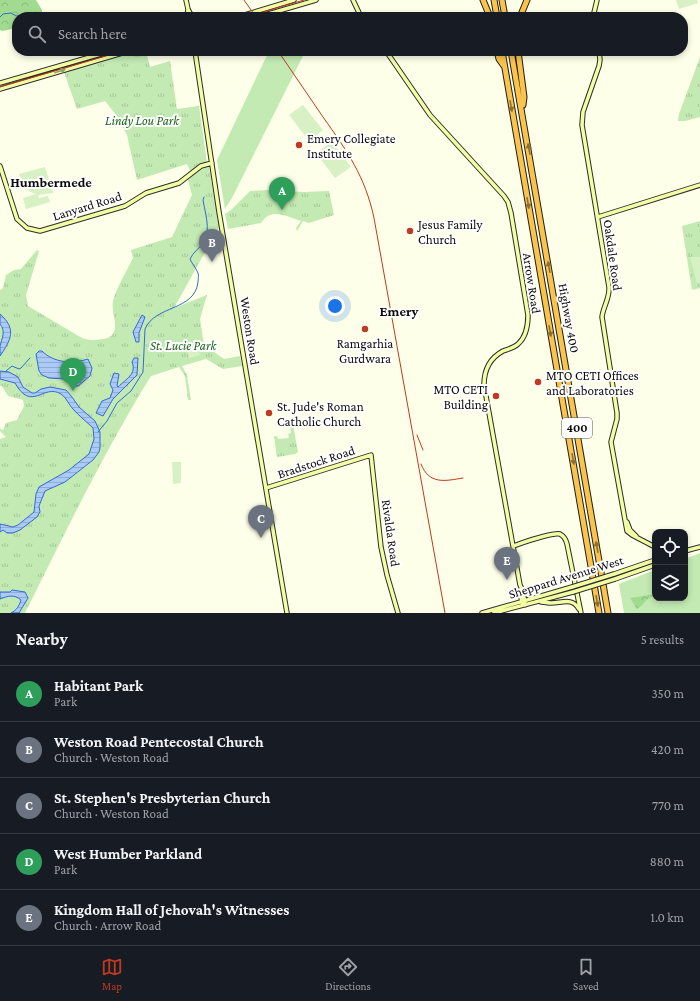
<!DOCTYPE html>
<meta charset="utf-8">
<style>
body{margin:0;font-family:"Crimson Pro",serif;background:#20242c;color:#f1f3f6}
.controls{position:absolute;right:12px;bottom:12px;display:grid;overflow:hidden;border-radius:8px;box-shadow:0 2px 6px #0003}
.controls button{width:36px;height:36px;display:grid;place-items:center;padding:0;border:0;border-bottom:1px solid #363941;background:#171b24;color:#f1f3f6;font:20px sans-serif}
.you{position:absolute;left:335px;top:306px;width:14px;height:14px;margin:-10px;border:3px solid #fff;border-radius:50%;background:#1a73e8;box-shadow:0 0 0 6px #1a73e833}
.badge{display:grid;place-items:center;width:26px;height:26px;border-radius:50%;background:#c03b1e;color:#fff;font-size:13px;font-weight:700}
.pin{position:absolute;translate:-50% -33px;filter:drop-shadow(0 1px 2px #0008)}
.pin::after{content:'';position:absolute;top:21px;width:14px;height:12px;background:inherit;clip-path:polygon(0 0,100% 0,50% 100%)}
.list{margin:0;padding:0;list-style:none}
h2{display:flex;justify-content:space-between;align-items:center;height:52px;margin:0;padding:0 16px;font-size:17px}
h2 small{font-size:13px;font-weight:400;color:#9ea1a6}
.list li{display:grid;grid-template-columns:26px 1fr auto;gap:12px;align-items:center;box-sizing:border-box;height:56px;padding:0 16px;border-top:1px solid #363941}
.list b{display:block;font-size:15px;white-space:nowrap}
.list p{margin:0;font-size:13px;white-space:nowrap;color:#9ea1a6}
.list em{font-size:13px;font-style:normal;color:#9ea1a6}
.icon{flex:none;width:22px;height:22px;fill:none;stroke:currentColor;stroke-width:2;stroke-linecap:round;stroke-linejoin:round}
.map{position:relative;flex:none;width:700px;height:613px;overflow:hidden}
.search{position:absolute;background:#171b24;box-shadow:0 2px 6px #0003;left:12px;right:12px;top:12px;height:44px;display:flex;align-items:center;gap:10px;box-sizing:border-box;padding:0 14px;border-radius:16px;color:#9ea1a6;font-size:15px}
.sheet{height:332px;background:#171b24}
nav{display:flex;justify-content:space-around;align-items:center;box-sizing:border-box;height:56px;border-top:1px solid #363941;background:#171b24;font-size:11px;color:#9ea1a6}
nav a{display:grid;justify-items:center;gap:2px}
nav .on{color:#c03b1e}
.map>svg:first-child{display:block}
</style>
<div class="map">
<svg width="700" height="613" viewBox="0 0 700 613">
<defs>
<pattern id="forest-crowns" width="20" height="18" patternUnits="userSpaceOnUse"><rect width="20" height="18" fill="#a1db90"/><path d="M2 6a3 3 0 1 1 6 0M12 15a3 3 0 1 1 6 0" fill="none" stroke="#89bb7b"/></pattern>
<pattern id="park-tufts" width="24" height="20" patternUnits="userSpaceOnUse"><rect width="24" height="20" fill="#c2eab2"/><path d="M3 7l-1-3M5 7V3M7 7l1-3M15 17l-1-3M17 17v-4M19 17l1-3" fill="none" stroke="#a5c798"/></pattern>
<pattern id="water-rules" width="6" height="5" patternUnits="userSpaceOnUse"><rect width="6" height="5" fill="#abcaf8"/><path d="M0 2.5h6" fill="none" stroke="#92acd3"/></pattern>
</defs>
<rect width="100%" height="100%" fill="#feffe9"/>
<!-- grass -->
<path fill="#c2eab2" d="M269 51H299L303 56 233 196 225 209 217 160Z
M700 553V613H624L619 584 655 570V598H685V559Z"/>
<!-- forest -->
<path fill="url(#forest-crowns)" d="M0 0H36L42 10V17H17V28L2 31 0 30Z
M655 594V596C644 598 646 604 637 609L630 598Z"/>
<!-- park -->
<path fill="url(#park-tufts)" d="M138 51H146L150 67 170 61 177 109 199 106 207 163 200 165 190 171 187 164 137 180 127 135 117 116 105 101 77 109 64 72Z
M700 57V117L685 121H678L679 114Z
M207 167H209L219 227 174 308 207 295 200 319 204 345 224 359 240 356 242 366 223 369 206 359 182 366 187 375 191 400H188L185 376 179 367 151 376C104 452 65 533 25 613H0V439L6 437 0 431V429L3 430 6 423 17 420 24 406 23 400 8 396 2 386H0V290L3 288 6 275 14 270 21 269 37 250 39 251 26 295 28 306 82 338C91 341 94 340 104 339 124 335 110 313 113 301 116 289 127 270 133 258L131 250 172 237 192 195 188 180 199 169Z
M268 190 304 192 329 191 334 215 309 223 303 221 297 231 296 228 301 221C286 216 271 207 261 223L228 229 225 214 231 210 250 191Z
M700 221V288L692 290 682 226Z
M293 425 298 452 295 454 277 457 274 436H277L278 439 289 438 288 434 291 433 290 427Z"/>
<!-- pitch -->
<path fill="#d7f1c4" d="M676 0H697L698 3 679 9Z
M303 105 323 130 309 141 289 115Z
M332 142 351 167 335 178 316 153Z
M45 167 53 193 38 195 39 198 48 196 50 202 26 209 23 198 36 194C26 192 22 183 19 174Z
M690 257H700V282L697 283Z
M191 347 197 348 200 355 189 358 187 347Z
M172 462H181V483L173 484Z"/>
<!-- water -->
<path fill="url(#water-rules)" stroke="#306cd2" d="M0 314C17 329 11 340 0 356 0 353 0 349 0 346 2 338 6 331 0 324Z
M142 315 145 317 139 333V342H136L133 332Z
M39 351H42C54 363 72 364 88 359L92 368 90 376 78 386H76L64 379 49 378 42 375 39 371 36 354Z
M134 358H138L137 375 113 399 103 416 96 413 102 401 110 398 113 390 110 384 114 373 119 374 117 386 118 387C126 379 137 374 132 362Z
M0 371 9 372 18 377 23 387 32 393H35L41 389 50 387 66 390 72 397 79 407 95 421 100 432V448L99 452 93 460 65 482 45 491 39 506 40 512 37 517 20 530 13 533H7L3 530 0 532V524L13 527 18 525 34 512 36 494 39 487 69 470 89 454 94 439 93 428C87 422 79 416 73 409 69 405 66 397 61 394 43 383 32 413 15 383L0 379Z
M12 590 25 592 28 598 19 613H11C17 610 19 606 21 600 14 594 8 596 0 599V592H10Z"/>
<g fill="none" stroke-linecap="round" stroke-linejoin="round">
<!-- stream -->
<path stroke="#306cd2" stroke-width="1" d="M0 17 3 14 11 13 16 16 24 15 40 17
M6 371 12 366 19 369 21 368 30 358
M98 432 107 421 117 403 131 391 143 372 145 329C155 305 195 311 198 282 198 279 199 276 198 273 196 268 192 264 190 259 193 252 200 248 204 242 211 229 205 213 203 200L204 197"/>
<defs>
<path id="secondary" d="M186 0 188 9 192 17
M353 0 361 17
M187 17 188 9
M238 17 294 0
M258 17 316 0
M593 17 597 0
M195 51 219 212 287 613
M386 51 430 115 504 196 508 202 511 213 528 315C528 326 526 337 518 344 514 348 508 349 503 351 490 358 484 370 484 385L520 585 523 591 525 605
M599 51 600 60 599 66 583 112 582 125 609 287C610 298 603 307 602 317L617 413V419L611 442 627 531 632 535 655 547
M0 83 111 51
M0 89 129 51
M0 166 17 219 27 228 40 231 125 206 146 193 179 183 201 166 212 163
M598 217 700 185
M266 488 371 455 381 547 387 575 398 613
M627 522 630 530 636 536
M513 546C522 543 552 532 560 534 564 536 566 540 567 544L581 613
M685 551 700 547
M614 574 655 560
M615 579 655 565
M521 589 520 592 522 603
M541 602C544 602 548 603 551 603 562 603 572 597 579 609
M482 613 572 587
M494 613 573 592"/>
<path id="highway" d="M483 0 490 17
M494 0 497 17
M502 0 505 17
M520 17 527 0
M497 51 499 59 504 66
M502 51 599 613
M511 51 608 613
M518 51 524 97 523 105"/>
</defs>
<!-- secondary casing -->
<use href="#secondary" stroke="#2d2d2d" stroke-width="5.5"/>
<!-- highway casing -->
<use href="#highway" stroke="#1c1c1c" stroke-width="7"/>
<!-- secondary -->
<use href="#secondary" stroke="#f4ffa4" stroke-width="3.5"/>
<!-- highway -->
<use href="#highway" stroke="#fac34b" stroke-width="5"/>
<!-- tram -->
<path stroke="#c03b1e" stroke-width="1" d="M246 17 304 0
M0 87 123 51"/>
<!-- rail -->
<path stroke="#c03b1e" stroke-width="1" d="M244 0 256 17
M278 51C293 73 308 95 323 117 347 151 365 176 374 218L445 613
M417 435 423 450
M421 464C429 485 445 481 463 478"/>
<defs>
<path id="secondary-bridge" d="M572 587 614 574
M573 592 615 579"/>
</defs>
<!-- secondary-bridge casing -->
<use href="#secondary-bridge" stroke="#2d2d2d" stroke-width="5.5" stroke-linecap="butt"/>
<!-- secondary-bridge -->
<use href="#secondary-bridge" stroke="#f4ffa4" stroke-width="3.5"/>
</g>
<!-- one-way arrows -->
<defs><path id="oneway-solid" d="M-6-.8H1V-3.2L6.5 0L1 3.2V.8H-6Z"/></defs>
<use fill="#979d67" href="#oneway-solid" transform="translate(60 71) rotate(-17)"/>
<g fill="#8e702e">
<use href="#oneway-solid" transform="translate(511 106) rotate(80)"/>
<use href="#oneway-solid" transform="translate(529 149) rotate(-100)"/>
<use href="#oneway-solid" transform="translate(528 203) rotate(80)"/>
<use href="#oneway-solid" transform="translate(549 267) rotate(-100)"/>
<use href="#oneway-solid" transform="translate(550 331) rotate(80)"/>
<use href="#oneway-solid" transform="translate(573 459) rotate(80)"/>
<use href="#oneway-solid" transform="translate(597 547) rotate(-100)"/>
<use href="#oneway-solid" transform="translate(597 601) rotate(80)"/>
</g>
<!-- markers -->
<g fill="#c03b1e" stroke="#fff" stroke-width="1.5">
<circle cx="299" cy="145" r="4"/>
<circle cx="410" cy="231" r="4"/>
<circle cx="365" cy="329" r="4"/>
<circle cx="538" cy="382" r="4"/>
<circle cx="496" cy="396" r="4"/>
<circle cx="269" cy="413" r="4"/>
</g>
<g text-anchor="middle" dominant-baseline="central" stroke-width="4" stroke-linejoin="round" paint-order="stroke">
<!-- shield labels -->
<rect fill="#fff" stroke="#545454" stroke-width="1" x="562" y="418" width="30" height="20" rx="3"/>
<g font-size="12" font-weight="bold" fill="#0b0b0b">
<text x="577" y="428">400</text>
</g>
<!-- park labels -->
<g font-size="13" font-style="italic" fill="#1a641b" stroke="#fff">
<text x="142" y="120">Lindy Lou Park</text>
<text x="183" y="345">St. Lucie Park</text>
</g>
<!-- poi labels -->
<g font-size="13" fill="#0b0b0b" stroke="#fff" text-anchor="start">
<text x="307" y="138">Emery Collegiate<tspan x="307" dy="15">Institute</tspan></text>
<text x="418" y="224">Jesus Family<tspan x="418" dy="15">Church</tspan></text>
<text x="365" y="343" text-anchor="middle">Ramgarhia<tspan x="365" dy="15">Gurdwara</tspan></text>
<text x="546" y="375">MTO CETI Offices<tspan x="546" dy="15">and Laboratories</tspan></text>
<text x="488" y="389" text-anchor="end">MTO CETI<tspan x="488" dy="15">Building</tspan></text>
<text x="277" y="406">St. Jude's Roman<tspan x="277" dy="15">Catholic Church</tspan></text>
</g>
<!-- street labels -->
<g font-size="13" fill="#0b0b0b" stroke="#fff">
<text transform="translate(87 206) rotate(-17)">Lanyard Road</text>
<text transform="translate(613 255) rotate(82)">Oakdale Road</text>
<text transform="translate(532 283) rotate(81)">Arrow Road</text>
<text transform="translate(569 318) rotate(80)">Highway 400</text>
<text transform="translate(250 331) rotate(81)">Weston Road</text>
<text transform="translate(316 462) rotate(-18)">Bradstock Road</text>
<text transform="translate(391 533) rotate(82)">Rivalda Road</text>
<text transform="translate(566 577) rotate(-17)">Sheppard Avenue West</text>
</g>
<!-- neighbourhood labels -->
<g font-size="14" font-weight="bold" fill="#0b0b0b" stroke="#fff">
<text x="51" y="182">Humbermede</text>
<text x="399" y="311">Emery</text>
</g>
</g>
</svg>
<div class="controls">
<button><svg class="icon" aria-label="locate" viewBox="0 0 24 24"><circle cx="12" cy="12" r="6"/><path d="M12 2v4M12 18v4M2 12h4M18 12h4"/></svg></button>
<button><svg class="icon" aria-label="layers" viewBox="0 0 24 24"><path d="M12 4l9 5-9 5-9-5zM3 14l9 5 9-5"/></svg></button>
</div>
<div class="you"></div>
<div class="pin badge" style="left:282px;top:210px;background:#2e9e5b">A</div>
<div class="pin badge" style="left:212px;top:262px;background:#6b7280">B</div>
<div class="pin badge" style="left:261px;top:538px;background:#6b7280">C</div>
<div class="pin badge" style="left:73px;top:391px;background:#2e9e5b">D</div>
<div class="pin badge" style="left:507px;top:580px;background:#6b7280">E</div>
<div class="search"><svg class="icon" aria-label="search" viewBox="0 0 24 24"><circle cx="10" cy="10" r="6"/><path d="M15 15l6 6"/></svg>Search here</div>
</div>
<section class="sheet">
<h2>Nearby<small>5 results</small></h2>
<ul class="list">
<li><span class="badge" style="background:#2e9e5b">A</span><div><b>Habitant Park</b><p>Park</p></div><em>350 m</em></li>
<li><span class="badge" style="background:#6b7280">B</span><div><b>Weston Road Pentecostal Church</b><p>Church · Weston Road</p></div><em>420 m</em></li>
<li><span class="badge" style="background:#6b7280">C</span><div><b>St. Stephen's Presbyterian Church</b><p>Church · Weston Road</p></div><em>770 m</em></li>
<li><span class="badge" style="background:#2e9e5b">D</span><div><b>West Humber Parkland</b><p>Park</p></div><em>880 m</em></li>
<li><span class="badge" style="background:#6b7280">E</span><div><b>Kingdom Hall of Jehovah's Witnesses</b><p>Church · Arrow Road</p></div><em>1.0 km</em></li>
</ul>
</section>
<nav>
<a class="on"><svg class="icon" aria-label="map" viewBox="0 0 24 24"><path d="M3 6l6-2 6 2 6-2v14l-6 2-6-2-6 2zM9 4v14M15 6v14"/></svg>Map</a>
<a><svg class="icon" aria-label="directions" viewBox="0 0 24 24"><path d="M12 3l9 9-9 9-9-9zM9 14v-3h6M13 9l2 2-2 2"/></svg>Directions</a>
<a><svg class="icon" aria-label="saved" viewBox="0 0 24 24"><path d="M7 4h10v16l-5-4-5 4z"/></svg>Saved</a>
</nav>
